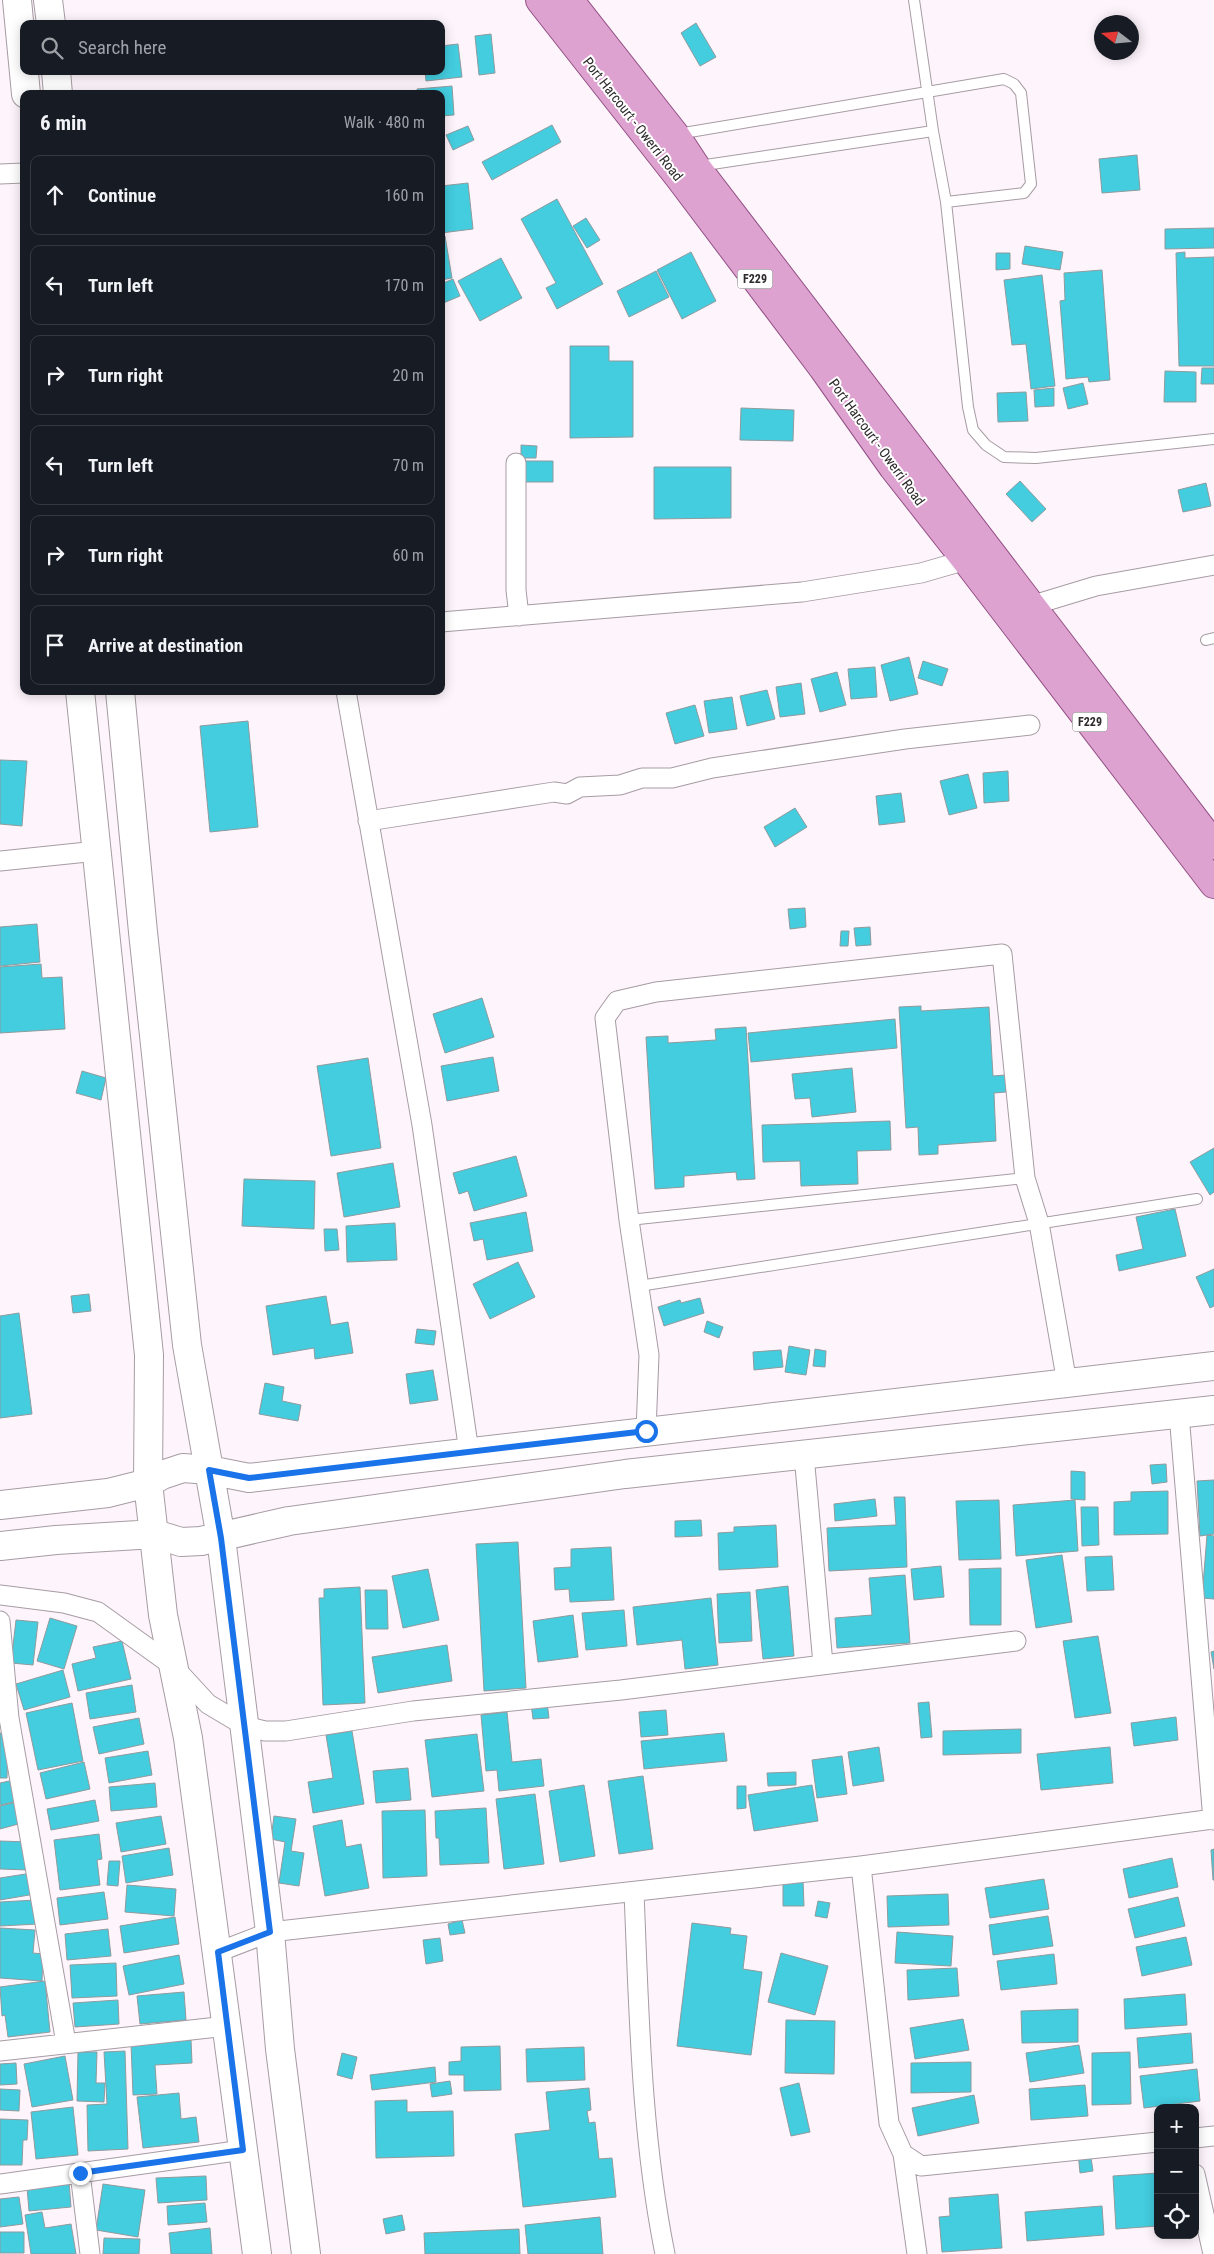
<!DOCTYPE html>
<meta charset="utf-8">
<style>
body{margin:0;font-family:"Roboto Condensed",sans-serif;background:#242831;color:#f1f3f6}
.controls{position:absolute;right:15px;bottom:15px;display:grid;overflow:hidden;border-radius:10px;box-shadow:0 2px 12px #0003}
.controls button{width:45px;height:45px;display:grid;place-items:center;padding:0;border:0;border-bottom:1px solid #363941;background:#171b24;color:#f1f3f6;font:25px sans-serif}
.compass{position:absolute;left:1094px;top:15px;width:45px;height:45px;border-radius:50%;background:#171b24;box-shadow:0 2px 12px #0003;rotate:286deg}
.stop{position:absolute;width:15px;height:15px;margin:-11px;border:4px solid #1a73e8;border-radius:50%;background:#fff}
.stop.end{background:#1a73e8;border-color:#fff;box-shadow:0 1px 5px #0008}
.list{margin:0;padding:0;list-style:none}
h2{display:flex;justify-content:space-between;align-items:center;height:65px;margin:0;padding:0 20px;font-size:21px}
h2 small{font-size:16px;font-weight:400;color:#9ea1a6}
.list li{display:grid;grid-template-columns:32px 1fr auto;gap:15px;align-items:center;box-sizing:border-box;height:80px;margin:0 10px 10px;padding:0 10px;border:1px solid #363941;border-radius:10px}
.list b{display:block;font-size:19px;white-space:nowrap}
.list em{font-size:16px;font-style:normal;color:#9ea1a6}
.icon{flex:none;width:28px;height:28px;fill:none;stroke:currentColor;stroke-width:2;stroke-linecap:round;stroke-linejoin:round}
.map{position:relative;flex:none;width:1214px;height:2254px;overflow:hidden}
.search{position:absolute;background:#171b24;box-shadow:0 2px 12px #0003;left:20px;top:20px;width:425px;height:55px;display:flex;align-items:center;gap:12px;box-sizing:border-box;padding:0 18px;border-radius:10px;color:#9ea1a6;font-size:19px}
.panel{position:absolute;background:#171b24;box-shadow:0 2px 12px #0003;left:20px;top:90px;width:425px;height:605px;border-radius:10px}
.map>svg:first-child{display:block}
</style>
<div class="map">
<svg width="1214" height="2254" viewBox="0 0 1214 2254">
<rect width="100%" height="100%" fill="#fef4fb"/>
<!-- building -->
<path fill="#43cddf" stroke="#8e9b9d" d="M696 23 716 57 700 66 681 33Z
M491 34 495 73 479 75 475 36Z
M458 44 462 77 426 81 425 71H441V46Z
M452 86 454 115 441 116V94H417V89Z
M552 125 561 142 492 180 482 162Z
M468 126 474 140 453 150 446 135Z
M1137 155 1140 190 1102 193 1099 159Z
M468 183 473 229 441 233V186Z
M557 199 603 284 557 309 546 288 556 283 521 219Z
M586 218 600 240 587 248 573 226Z
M1214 228V248L1165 249V229Z
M445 236 452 278 441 280V237Z
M1025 246 1063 252 1060 270 1022 264Z
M691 252 716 301 682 319 657 270Z
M1185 252V258L1214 257V366H1179L1176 253Z
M996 253H1010V269L996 270Z
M501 258 522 298 480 321 458 281Z
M1102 270 1110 380 1089 382 1088 377 1066 379 1060 301 1065 300 1064 273Z
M656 271 669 297 629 317 617 291Z
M1042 275 1055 386 1031 389 1026 344 1012 345 1004 280Z
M453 279 460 296 441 304V284Z
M570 346H609V361H633V437L570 438Z
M1202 368H1214V384H1201Z
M1165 371 1196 372V402H1164Z
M1083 383 1088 404 1068 409 1063 388Z
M1054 388V406L1035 407 1034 390Z
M1026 392 1028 421 998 422 997 393Z
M741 408 794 410 793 441 740 440Z
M521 445 537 446 536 458H521Z
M525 461H553V482H525Z
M654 467H731V518L654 519Z
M1020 481 1046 509 1032 522 1006 494Z
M1206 483 1211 506 1183 512 1178 490Z
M909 657 918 694 890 701 881 665Z
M923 661 948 669 942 686 918 678Z
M875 667 877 697 851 699 848 669Z
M837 672 846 705 820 712 811 679Z
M801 683 805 714 780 717 776 687Z
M767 690 775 719 747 726 740 696Z
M732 697 737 729 709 733 704 701Z
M695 705 704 736 675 744 666 713Z
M248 721 258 827 210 832 200 726Z
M0 760 27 761 22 826 0 824Z
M1008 771 1009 801 984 803 983 773Z
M968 774 977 808 949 815 940 781Z
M901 793 905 822 879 825 876 796Z
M795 808 807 827 775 847 764 827Z
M805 908 806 927 790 929 788 909Z
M37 924 40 962 0 966V927Z
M870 927 871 945 856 946 854 928Z
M841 931H849L848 946H840Z
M41 964 42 978 62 977 65 1029 0 1033V967Z
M482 998 494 1037 445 1053 433 1014Z
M921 1006V1011L989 1007 993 1076 1005 1075 1006 1092 994 1093 996 1141 938 1145V1154L919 1155 918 1127 906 1128 899 1007Z
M895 1019 897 1048 751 1062 748 1033Z
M746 1027 755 1179 737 1180 736 1172 684 1176V1187L655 1189 646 1037 668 1036V1043L716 1040 715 1029Z
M493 1057 499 1091 447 1101 441 1066Z
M368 1058 381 1148 331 1156 317 1066Z
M852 1068 856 1112 812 1117 810 1098 795 1099 792 1074Z
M82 1071 106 1078 101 1100 76 1093Z
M890 1121 891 1150 857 1151 858 1184 801 1186 800 1161 763 1162 762 1125Z
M1214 1148V1192L1210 1195 1190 1162Z
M516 1156 527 1196 474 1211 468 1191 459 1194 453 1173Z
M393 1163 400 1207 344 1217 337 1173Z
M244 1179 315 1181 314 1229 242 1226Z
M1175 1209 1186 1256 1119 1271 1116 1255 1143 1249 1136 1217Z
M526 1212 533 1251 487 1260 483 1239 474 1241 470 1223Z
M395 1223 397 1260 347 1262 346 1226Z
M324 1229H337L339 1250 325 1251Z
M518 1262 535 1297 490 1319 473 1284Z
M1214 1269V1306L1210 1308 1196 1277Z
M89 1294 91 1311 73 1313 71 1296Z
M326 1296 331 1325 348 1322 353 1353 315 1359 314 1348 273 1355 266 1306Z
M700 1298 704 1313 664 1326 658 1307 680 1300 681 1303Z
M19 1313 32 1414 0 1418V1316Z
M707 1321 723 1327 719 1338 704 1332Z
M417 1329 436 1331 434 1345 415 1343Z
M789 1346 810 1350 806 1375 785 1372Z
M815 1349 826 1351 825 1367 813 1366Z
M781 1350 783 1367 754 1370 753 1352Z
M433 1370 438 1400 410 1404 406 1374Z
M265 1383 284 1387 282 1401 301 1405 298 1421 259 1414Z
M1166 1464 1167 1482 1152 1484 1150 1465Z
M1071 1471 1085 1472V1500L1071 1499Z
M1214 1480V1534L1200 1536 1197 1481Z
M1168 1491V1534L1114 1535V1502L1131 1501V1492Z
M894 1497H905L907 1567 829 1571 827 1528 896 1525Z
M875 1499 877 1516 835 1521 834 1504Z
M999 1500 1001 1559 959 1560 956 1501Z
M1075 1500 1078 1551 1016 1556 1013 1505Z
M1081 1507H1098L1099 1545 1082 1546Z
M701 1520 702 1536 675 1537V1521Z
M776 1525 778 1567 719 1570 718 1533 734 1532V1527Z
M1207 1535 1214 1536V1599L1202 1598Z
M518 1542 526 1688 484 1691 476 1544Z
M611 1547 614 1600 570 1602 569 1589 555 1590 554 1568 571 1567V1549Z
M1062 1555 1072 1622 1036 1628 1026 1560Z
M1112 1556 1114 1590 1087 1591 1085 1557Z
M941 1566 944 1597 914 1600 911 1569Z
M1001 1568V1625H970L969 1569Z
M428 1569 439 1620 403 1628 392 1576Z
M905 1575 910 1643 837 1648 835 1618 872 1615 869 1578Z
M788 1586 794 1656 763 1659 756 1590Z
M360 1587 365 1703 323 1705 319 1598H324V1589Z
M365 1590H387L388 1629H366Z
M750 1592 752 1641 719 1643 717 1594Z
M711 1598 718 1665 685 1669 682 1640 637 1645 633 1607Z
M624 1610 627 1646 586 1650 582 1613Z
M573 1615 578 1657 538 1662 533 1621Z
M50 1618 77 1626 64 1669 37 1661Z
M16 1620 38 1622 33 1665 11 1663Z
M1098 1636 1111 1713 1075 1718 1063 1641Z
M122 1641 131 1679 78 1691 72 1664 96 1658 93 1647Z
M447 1645 452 1681 378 1693 372 1657Z
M1214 1651V1669L1211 1652Z
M63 1670 70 1697 24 1710 16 1684Z
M132 1685 136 1712 90 1719 86 1693Z
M547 1702 549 1718 533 1719 531 1704Z
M929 1702 932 1737 921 1738 918 1703Z
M72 1703 83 1761 38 1770 26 1713Z
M666 1710 668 1735 641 1737 639 1712Z
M507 1712 512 1762 541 1759 544 1786 499 1791 497 1770 486 1771 481 1715Z
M1176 1717 1178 1740 1134 1746 1131 1723Z
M139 1718 144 1744 99 1754 93 1727Z
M1021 1729V1753L943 1755V1731Z
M352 1731 364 1804 313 1813 308 1782 333 1778 326 1735Z
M0 1733H8L7 1778H0Z
M724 1733 727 1761 644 1769 641 1741Z
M477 1734 484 1791 432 1797 425 1740Z
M879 1747 884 1781 853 1786 848 1752Z
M1110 1747 1113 1783 1041 1790 1037 1754Z
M148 1751 152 1775 109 1783 105 1758Z
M842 1756 847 1794 817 1798 812 1760Z
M84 1762 90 1789 46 1799 40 1773Z
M408 1768 411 1800 376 1803 373 1771Z
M796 1772V1785L768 1786 767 1773Z
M643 1776 653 1849 619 1854 608 1781Z
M14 1780 18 1801 0 1805V1783Z
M155 1783 157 1807 111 1811 109 1787Z
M584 1785 595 1856 560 1862 549 1791Z
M812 1785 818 1821 754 1831 748 1795Z
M737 1786H746V1808L737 1809Z
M535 1794 544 1864 504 1869 496 1799Z
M95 1800 99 1821 51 1830 47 1809Z
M17 1802 22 1823 0 1829V1806Z
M486 1808 489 1863 440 1865 439 1838H436L435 1811Z
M425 1810 427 1876 383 1878 382 1811Z
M161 1816 166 1844 121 1852 116 1823Z
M274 1816 296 1819 291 1851 304 1853 299 1886 279 1883 285 1842 271 1839Z
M342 1820 346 1847 361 1844 369 1888 325 1896 313 1826Z
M99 1834 102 1859 97 1860 100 1885 60 1890 54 1840Z
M0 1841 29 1842 28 1870 0 1869Z
M169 1848 173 1875 126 1883 122 1856Z
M1214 1849V1880H1213L1211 1850Z
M1172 1858 1178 1887 1129 1898 1123 1869Z
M109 1861H120L118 1886 107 1885Z
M32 1873 35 1894 0 1900V1878Z
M1044 1879 1049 1909 990 1918 985 1888Z
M803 1880 804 1906H783V1881Z
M127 1885 176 1889 174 1916 125 1912Z
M104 1892 108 1919 60 1925 57 1898Z
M948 1894 949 1925 888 1927 887 1896Z
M1178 1897 1185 1926 1135 1938 1128 1909Z
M36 1900 38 1924 0 1926V1902Z
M818 1901 830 1903 827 1918 815 1916Z
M1048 1916 1053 1946 993 1955 989 1925Z
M175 1917 179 1944 124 1953 120 1926Z
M462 1920 465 1933 450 1935 448 1924Z
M692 1923 731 1928 730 1934 747 1936 743 1969 762 1972 751 2055 677 2046Z
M0 1928 35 1930 33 1953 43 1954 42 1981 0 1978Z
M108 1929 111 1956 67 1960 65 1934Z
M897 1932 953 1936 951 1966 895 1963Z
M1186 1937 1192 1965 1142 1976 1136 1947Z
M440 1938 443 1961 426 1964 423 1940Z
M781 1953 828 1966 815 2015 768 2002Z
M1054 1954 1057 1984 1001 1990 997 1961Z
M179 1955 184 1984 129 1995 123 1966Z
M116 1963 117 1996 72 1998 70 1965Z
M957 1968 959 1996 908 2000 907 1970Z
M45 1981 50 2032 8 2037 5 2015 2 2016 0 1987Z
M184 1992 186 2020 140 2024 137 1996Z
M1185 1994 1187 2025 1125 2029 1124 1999Z
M118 2000 119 2024 75 2027 73 2003Z
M1078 2009V2042L1022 2043 1021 2011Z
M963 2019 969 2050 915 2059 910 2028Z
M786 2020 835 2021 834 2074 785 2073Z
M1191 2033 1193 2063 1139 2068 1137 2038Z
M191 2040 192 2063 155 2065 157 2094 133 2095 131 2043Z
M1079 2045 1084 2073 1030 2082 1026 2053Z
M500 2046 501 2090 464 2091V2075H449V2062L461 2061V2047Z
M584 2047 585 2080 527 2082 526 2049Z
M125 2051 128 2149 88 2151 87 2105 107 2104 104 2052Z
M78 2052H97L96 2083H105L104 2102 77 2101Z
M1130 2052 1131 2104 1092 2105V2053Z
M342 2053 357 2057 352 2079 337 2075Z
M65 2056 73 2100 32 2107 24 2064Z
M971 2062V2092L911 2093V2063Z
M16 2063 17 2084 0 2085V2064Z
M435 2067 436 2082 372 2090 370 2075Z
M1197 2069 1200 2101 1144 2108 1140 2076Z
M450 2081 452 2094 432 2097 430 2084Z
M799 2083 810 2132 791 2136 780 2088Z
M1085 2085 1088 2116 1031 2120 1029 2089Z
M589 2088 591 2110 587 2111 589 2123 595 2122 599 2159 612 2158 616 2197 523 2207 515 2134 550 2130 546 2092Z
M0 2089 20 2090 19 2111 0 2110Z
M179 2093 181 2119 196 2117 199 2142 143 2148 137 2097Z
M974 2095 979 2123 918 2136 912 2108Z
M407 2100V2112L453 2111 454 2156 376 2158 375 2101Z
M73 2107 78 2155 36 2159 31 2112Z
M0 2119 28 2120 27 2140H23L22 2165H0Z
M1090 2151 1093 2171 1080 2173 1078 2152Z
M1158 2173V2226L1116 2229 1113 2176Z
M206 2176 207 2200 158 2203 156 2178Z
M69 2182 71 2207 29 2211 27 2187Z
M103 2184 145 2190 138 2237 96 2230Z
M998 2194 1002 2248 942 2252 939 2217 950 2216 949 2198Z
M19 2197 23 2224 0 2227V2199Z
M205 2203 207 2222 168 2225 167 2206Z
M1102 2206 1104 2235 1027 2241 1025 2212Z
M42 2212 45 2228 71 2224 76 2254H31L25 2215Z
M402 2215 405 2230 386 2234 383 2219Z
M600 2217 603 2254H528L525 2225Z
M210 2228 212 2254H171L169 2233Z
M519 2229 520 2254H425L424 2233Z
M0 2232H24V2253H0Z
M104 2238 140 2239 139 2254H103Z"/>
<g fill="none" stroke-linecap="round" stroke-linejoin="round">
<defs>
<path id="lane" d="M914 0 933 131 946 202 968 407 973 430 986 445 1004 457 1036 458 1214 439
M678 134 1004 79 1014 84 1021 93 1031 184 1024 193 946 202
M699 166 933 131
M1206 640 1214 638
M629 1220 1025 1178
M639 1286 1197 1199"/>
<path id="street" d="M0 174 24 173
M516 463V590L519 616
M1030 606 1096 586 1214 565
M441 622 802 592 921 573 966 560
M346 691 422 1125 469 1452
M368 821 554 792 567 794 580 787 620 785 642 778H672L712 768 905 739 1030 725
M0 861 97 851
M1179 1414 1213 1820
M646 1431 649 1355 629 1220 605 1018 617 1001 656 992 1002 954 1025 1178 1039 1223 1067 1383
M804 1455 823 1664
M0 1595 64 1603 98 1612 173 1666 208 1704 245 1726 265 1731H286L413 1711 621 1690 1016 1641
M0 1621 9 1718 66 2043
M861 1866 889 2123 903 2154 921 2166 1158 2142
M634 1892C639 2013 641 2135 665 2254
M218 1952 270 1932 861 1866 1214 1819
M0 2051 227 2026
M1195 2138 1214 2136
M903 2154 917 2254
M80 2173 90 2254
M1195 2174 1213 2254
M0 2184 243 2150"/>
<path id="secondary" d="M17 0 26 94
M48 0 51 24
M56 71 58 94
M80 691 149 1355 148 1483 163 1615 188 1738 257 2254
M120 691 143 932 187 1345 221 1538 270 1932 280 2049 306 2254
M0 1505 108 1493 148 1483 162 1475 183 1468 209 1470 249 1478 1214 1366
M0 1546 56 1540 155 1534 181 1542 201 1541 289 1521 625 1474 1214 1410"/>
<path id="primary" d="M540 0 679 177 823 368 893 467 966 560 1214 884
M569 0 675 135 696 167 1214 845"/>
</defs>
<!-- lane casing -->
<use href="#lane" stroke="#a69ca3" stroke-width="12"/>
<!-- street casing -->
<use href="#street" stroke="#a69ca3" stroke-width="21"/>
<!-- secondary casing -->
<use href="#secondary" stroke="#a69ca3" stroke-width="30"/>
<!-- primary casing -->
<use href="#primary" stroke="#925084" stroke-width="30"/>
<!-- lane -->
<use href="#lane" stroke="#fff" stroke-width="10"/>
<!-- street -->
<use href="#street" stroke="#fff" stroke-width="19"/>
<!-- secondary -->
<use href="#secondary" stroke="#fff" stroke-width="28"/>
<!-- primary -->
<use href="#primary" stroke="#dea2d1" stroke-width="28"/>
</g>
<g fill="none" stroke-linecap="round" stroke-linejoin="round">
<!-- route -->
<path stroke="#1a73e8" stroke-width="6" d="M80 2173 243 2150 218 1952 270 1932 221 1538 209 1470 249 1478 646 1431"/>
</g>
<g text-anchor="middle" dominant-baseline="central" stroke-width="4" stroke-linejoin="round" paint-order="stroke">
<!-- shield labels -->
<g fill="#fff" stroke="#6d6a6b" stroke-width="1">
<rect x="737.5" y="269.5" width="35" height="19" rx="4"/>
<rect x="1072.5" y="712.5" width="35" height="19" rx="4"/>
</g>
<g font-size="12" font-weight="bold" fill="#2e2a2c">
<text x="755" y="279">F229</text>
<text x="1090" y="722">F229</text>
</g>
<!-- street labels -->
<g font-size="14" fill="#2e2a2c" stroke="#fff">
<text transform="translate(633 119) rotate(52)">Port Harcourt - Owerri Road</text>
<text transform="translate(877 442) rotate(54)">Port Harcourt - Owerri Road</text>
</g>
</g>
</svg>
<div class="controls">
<button>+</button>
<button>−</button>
<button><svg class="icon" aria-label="locate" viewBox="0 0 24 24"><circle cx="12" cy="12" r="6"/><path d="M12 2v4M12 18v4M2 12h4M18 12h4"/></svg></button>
</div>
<svg class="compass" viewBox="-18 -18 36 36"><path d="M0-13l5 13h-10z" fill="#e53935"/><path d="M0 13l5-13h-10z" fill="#9ea1a6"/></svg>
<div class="stop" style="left:646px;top:1431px"></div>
<div class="stop end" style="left:80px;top:2173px"></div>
<div class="search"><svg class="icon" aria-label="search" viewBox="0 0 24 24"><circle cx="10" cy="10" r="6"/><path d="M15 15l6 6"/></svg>Search here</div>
<section class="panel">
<h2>6 min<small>Walk · 480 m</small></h2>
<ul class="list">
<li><svg class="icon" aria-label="ahead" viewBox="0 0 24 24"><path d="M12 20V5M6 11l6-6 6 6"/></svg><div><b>Continue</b></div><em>160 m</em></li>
<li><svg class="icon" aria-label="left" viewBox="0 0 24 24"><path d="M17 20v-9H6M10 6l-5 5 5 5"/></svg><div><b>Turn left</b></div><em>170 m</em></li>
<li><svg class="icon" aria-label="right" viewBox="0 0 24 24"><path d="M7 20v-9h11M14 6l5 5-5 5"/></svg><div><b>Turn right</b></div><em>20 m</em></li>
<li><svg class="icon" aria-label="left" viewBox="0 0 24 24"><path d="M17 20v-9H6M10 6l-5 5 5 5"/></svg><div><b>Turn left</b></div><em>70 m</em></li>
<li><svg class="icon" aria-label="right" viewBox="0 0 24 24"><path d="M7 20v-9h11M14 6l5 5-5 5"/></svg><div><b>Turn right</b></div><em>60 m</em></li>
<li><svg class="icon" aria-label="arrive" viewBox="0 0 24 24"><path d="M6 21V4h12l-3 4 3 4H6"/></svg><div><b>Arrive at destination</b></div></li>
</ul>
</section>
</div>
